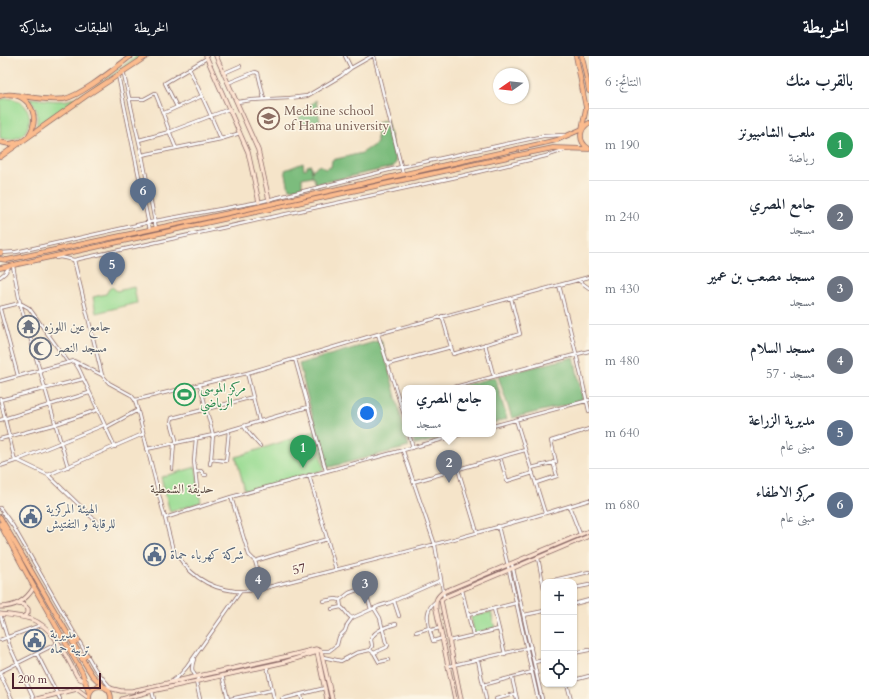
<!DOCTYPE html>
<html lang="ar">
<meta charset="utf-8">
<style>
body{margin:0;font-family:Cardo,Amiri,serif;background:#f6f6f7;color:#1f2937;direction:rtl}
.controls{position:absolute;right:12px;bottom:12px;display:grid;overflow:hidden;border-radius:8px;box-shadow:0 1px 3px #0004}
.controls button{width:36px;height:36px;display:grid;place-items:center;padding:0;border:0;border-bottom:1px solid #e0e1e3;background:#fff;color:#1f2937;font:20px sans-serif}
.compass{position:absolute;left:493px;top:12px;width:36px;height:36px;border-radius:50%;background:#fff;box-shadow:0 1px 3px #0004;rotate:256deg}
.scale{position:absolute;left:12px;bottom:10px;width:89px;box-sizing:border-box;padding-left:4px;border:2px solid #4a1f2b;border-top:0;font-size:11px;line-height:14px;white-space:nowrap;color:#4a1f2b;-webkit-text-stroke:3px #fcf5e5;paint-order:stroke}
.you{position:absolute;left:367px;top:357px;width:14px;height:14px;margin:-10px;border:3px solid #fff;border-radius:50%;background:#1a73e8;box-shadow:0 0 0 6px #1a73e833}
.badge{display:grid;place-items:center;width:26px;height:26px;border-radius:50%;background:#111827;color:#fff;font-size:13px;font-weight:700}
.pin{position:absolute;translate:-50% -33px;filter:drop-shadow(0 1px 2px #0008)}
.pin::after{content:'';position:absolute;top:21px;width:14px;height:12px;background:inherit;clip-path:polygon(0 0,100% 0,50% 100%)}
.popup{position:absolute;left:402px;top:329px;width:94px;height:52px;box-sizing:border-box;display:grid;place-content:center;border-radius:8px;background:#fff;filter:drop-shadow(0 1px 3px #0005);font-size:13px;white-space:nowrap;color:#747a83}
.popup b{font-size:15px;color:#1f2937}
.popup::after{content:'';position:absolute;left:50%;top:100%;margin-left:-8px;border:8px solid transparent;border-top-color:#fff}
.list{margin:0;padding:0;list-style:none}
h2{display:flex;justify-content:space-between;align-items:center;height:52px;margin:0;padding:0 16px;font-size:17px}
h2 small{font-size:13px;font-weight:400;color:#747a83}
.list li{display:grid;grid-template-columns:26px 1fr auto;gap:12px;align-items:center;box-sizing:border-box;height:72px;padding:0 16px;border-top:1px solid #e0e1e3}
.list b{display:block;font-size:15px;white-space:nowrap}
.list p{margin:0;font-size:13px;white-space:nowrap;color:#747a83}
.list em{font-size:13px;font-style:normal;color:#747a83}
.icon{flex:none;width:22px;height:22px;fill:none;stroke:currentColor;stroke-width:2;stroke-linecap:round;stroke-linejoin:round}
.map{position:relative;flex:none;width:589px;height:643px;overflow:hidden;direction:ltr}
header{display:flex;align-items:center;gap:24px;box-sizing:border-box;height:56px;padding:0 20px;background:#111827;color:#fff}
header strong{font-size:19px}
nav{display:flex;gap:22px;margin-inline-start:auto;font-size:14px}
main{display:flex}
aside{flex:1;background:#fff}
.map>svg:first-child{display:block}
</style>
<header>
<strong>الخريطة</strong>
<nav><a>الخريطة</a><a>الطبقات</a><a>مشاركة</a></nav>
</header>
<main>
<aside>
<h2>بالقرب منك<small>النتائج: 6</small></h2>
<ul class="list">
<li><span class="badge" style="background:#2e9e5b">1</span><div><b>ملعب الشامبيونز</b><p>رياضة</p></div><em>190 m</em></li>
<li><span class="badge" style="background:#6b7280">2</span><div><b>جامع المصري</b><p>مسجد</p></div><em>240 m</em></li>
<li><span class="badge" style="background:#6b7280">3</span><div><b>مسجد مصعب بن عمير</b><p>مسجد</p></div><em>430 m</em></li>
<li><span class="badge" style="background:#6b7280">4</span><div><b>مسجد السلام</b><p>مسجد · 57</p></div><em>480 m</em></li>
<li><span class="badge" style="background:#5c6f8a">5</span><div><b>مديرية الزراعة</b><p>مبنى عام</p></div><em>640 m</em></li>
<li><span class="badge" style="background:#5c6f8a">6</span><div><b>مركز الاطفاء</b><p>مبنى عام</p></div><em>680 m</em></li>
</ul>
</aside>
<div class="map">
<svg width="589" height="643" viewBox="0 0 589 643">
<rect width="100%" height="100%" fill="#fcf5e5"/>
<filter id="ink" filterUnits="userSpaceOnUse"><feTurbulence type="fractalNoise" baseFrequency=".025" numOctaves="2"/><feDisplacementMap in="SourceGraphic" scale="8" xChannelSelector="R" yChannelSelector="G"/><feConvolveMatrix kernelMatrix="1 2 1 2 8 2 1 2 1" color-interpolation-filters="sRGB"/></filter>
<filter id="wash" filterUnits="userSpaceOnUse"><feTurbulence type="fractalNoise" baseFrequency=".012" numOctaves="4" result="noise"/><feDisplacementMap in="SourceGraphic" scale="16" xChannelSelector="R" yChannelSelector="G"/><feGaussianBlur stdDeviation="0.9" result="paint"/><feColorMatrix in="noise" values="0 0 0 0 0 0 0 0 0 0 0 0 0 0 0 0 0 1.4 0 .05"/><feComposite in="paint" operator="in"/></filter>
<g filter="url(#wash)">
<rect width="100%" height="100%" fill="#f5e4c9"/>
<!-- green -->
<path fill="#9adc93" stroke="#727e5f" d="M136 0H141L37 72V55L30 42C42 43 56 46 68 44 84 41 121 11 136 0Z
M6 42C42 43 34 92 0 82V44Z
M112 231 117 235 134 231 137 247 96 257 93 241 106 238 109 233Z
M315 375 324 414 245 435 236 401Z
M196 411 201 446 170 456 161 421Z
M491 556 495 572 474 577 471 561Z"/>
<!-- forest -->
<path fill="#7bbc7d" stroke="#626e54" d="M316 44 320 65 301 69 299 65 300 58Z
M387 65 396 106 393 111 316 128 312 118V120L302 122V132L289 133 285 114 303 107 304 113 307 112V110L311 109 312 117 313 113 320 109 325 113 331 111 332 104 362 97 377 87 376 67Z
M381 284 409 391 326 412 299 308Z
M574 301 583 345 512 362 498 320Z
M495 321 507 363 493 367V332H453Z
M412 378H454L415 389Z"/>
</g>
<g filter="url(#ink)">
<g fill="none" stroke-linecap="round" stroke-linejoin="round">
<defs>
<path id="minor" d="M345 0 351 12
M374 0 403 118
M189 12 211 60 221 83
M123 15 142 99 156 172
M224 17 240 10
M118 19 150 174
M228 27 255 16 258 17 264 43
M130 43H144L155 37C163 55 168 74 176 92
M237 46 252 44 290 42 307 40 341 20 351 12 372 0
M177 51 165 27 207 2
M164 57 202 40
M139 84 169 76 229 53
M142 99 221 83 240 77
M1 197 16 196 155 165 259 146 401 111 543 80 565 79
M56 202 60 201 74 204 461 120 546 100 564 94
M74 204 102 319
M13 210 20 247 68 411
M0 221 5 217 9 211
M578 224 589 232
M559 229 576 297 589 355
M0 252 20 247 29 252 68 306
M0 253 18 320
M442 260 453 298 520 278 511 242
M378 278 405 362
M295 303 326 415
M74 305 79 313 115 391
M388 308 451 291
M247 317 259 365
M496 320 589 295
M0 325 74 305 102 319 109 327 131 339 135 344 172 490C185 515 206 532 235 535 251 536 265 532 280 528 296 524 311 520 327 516 415 494 502 471 589 444
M200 329 213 379 211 403
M451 332 496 320 493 318 485 288
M0 342 15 405 104 369
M0 344 83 323
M135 344 247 317 378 278 589 221
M400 346 405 345
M0 364 89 337
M516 364 545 457
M244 370 247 375 260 390
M493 370 589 344
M105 372 138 354
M409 378 413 392
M196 382 194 405 197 431
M0 383 56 368 97 354
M177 387 171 366 172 362 253 341
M147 393 213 379 308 351
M403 395 435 489 444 541
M500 401 507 425 533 417
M210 408 211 403 226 405 229 374
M0 410 15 405H19L48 419 100 469
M531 412 556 406 551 385 589 373
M172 413 174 387
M458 413 477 476
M196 416 201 415 204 419H206
M48 419 143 378
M309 419 336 514
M413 426 525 394
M536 427 557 420 553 406
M231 441 249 499 255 505 327 483
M569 450 580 478
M0 452 13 470 95 613 111 632
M165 462 231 441 462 378
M498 470 508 510 538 643
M538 502 544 532
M255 505 263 532
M512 508 542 643
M545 526 589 516
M574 532 589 529
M462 534 473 579
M323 545 336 543 340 544
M394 545 399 560
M574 548 589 544
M341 551C346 554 347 560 352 562
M332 553 341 551 340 544 349 537 360 533 368 544 371 553
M494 553 505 598
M0 558 10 591 34 643
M468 559 516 547
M524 559 544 555
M429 572 433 585 443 582
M431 574 440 572
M416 576 429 572C427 562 426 553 435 546
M0 584 41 569
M449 585 499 573
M370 594 374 597 387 591 388 589 386 587 380 562 374 552
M320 595H329L337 589 339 581 345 575 347 569 352 562 379 550 389 547 441 524
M374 597 379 606 388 604
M574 597 589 594
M37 598 60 643
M323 601 341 605 356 597 370 594 372 590C372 589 371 584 371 584 373 575 388 570 396 568
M194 603C191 612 191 616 198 622L196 626 200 643
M478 604 486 643
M535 606 544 604
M267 610 274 643
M449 610 531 591
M0 616 58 587
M0 618 12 643
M222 619 228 643
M512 622 517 643
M574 624 589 620
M172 625 180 619 187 611 240 536
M567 628 571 643
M483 629 532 616
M152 635 154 643
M301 639 302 643
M230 643 272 634
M282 643 325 632
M496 643 515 638"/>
<path id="secondary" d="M206 0 248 96 259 146
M216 0 258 94 269 144
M18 548 24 549 28 553V557L23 561
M0 551C15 551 26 545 34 531
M0 558C10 559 21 560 31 563 55 572 65 599 77 620L80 623 86 625
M105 631 121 635H132L284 601 316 593 321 595 332 643
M37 643 77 633 89 642
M122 643 152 635 285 606 317 596 327 643
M455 643 436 553C435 544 437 541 443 536L589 475
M461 643 441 544 447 540 589 480"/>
<path id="primary" d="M582 0 589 35
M15 39C30 41 48 45 64 43 82 39 115 12 131 0
M0 40C25 32 43 58 29 79
M0 86 9 88 19 86
M588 92C578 85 579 73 589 67
M0 101 86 40 147 0
M0 197H1
M0 203 7 204 257 151 557 84 582 73 586 52 576 0
M0 212 499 103 553 92 589 93
M0 461 87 611 92 619 104 631
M0 468 34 531 82 616 89 637
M73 587 78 584
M82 603 87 599
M89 643C88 626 111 626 111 643"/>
</defs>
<!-- minor casing -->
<use href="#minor" stroke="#866462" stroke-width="4"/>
<!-- secondary casing -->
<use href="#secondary" stroke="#866462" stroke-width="5"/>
<!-- primary casing -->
<use href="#primary" stroke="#866462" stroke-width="5.5"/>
<!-- minor -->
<use href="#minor" stroke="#fff" stroke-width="2.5"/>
<!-- secondary -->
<use href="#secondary" stroke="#fde4d1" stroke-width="3.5"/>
<!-- primary -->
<use href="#primary" stroke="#fbbb8d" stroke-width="4"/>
</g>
</g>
<!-- icons -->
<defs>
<symbol id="university-ring" viewBox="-11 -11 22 22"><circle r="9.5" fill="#fcf5e5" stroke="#8d6e63" stroke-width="1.5"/><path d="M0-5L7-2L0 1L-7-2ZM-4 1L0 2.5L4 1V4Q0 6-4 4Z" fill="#8d6e63"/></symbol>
<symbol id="temple-ring" viewBox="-11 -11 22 22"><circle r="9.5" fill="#fcf5e5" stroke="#6b7280" stroke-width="1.5"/><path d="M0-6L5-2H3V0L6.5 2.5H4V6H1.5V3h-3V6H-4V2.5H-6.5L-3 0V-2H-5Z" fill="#6b7280"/></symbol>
<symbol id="mosque-ring" viewBox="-11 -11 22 22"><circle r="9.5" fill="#fcf5e5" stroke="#6b7280" stroke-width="1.5"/><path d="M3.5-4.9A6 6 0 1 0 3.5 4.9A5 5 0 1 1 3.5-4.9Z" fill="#6b7280"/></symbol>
<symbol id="stadium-ring" viewBox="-11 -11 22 22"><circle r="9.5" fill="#fcf5e5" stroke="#2e9e5b" stroke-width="1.5"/><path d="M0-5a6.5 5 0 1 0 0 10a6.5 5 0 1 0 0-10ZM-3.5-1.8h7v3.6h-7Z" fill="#2e9e5b"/></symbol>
<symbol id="civic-ring" viewBox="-11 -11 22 22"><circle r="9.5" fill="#fcf5e5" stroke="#5c6f8a" stroke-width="1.5"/><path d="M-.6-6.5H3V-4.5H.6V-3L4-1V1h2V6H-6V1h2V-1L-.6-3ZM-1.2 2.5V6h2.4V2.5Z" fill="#5c6f8a"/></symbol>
</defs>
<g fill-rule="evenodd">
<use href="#university-ring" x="256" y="50" width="25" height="25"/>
<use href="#temple-ring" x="16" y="258" width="25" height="25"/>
<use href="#mosque-ring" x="28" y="280" width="25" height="25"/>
<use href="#stadium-ring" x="172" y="326" width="25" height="25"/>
<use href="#civic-ring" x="18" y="448" width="25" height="25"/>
<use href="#civic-ring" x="142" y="486" width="25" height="25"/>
<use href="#civic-ring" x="22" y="572" width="25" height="25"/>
</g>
<g text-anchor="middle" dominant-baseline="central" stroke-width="3" stroke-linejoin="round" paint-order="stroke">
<!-- education labels -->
<g font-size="13" fill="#785e54" stroke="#fcf5e5" text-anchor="start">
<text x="284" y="55">Medicine school<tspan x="284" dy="15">of Hama university</tspan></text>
</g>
<!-- worship labels -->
<g font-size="13" fill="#5b616d" stroke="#fcf5e5" text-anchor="start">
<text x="44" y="271">جامع عين اللوزه</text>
<text x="56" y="292">مسجد النصر</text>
</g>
<!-- leisure labels -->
<g font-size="13" fill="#27864d" stroke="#fcf5e5" text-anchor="start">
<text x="200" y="332">مركز الموسى<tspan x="200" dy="15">الرياضي</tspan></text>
</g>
<!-- park labels -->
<g font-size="13" fill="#5e4e45" stroke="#fcf5e5">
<text x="182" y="433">حديقة الشمطية</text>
</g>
<!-- service labels -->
<g font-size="13" fill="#4e5e75" stroke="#fcf5e5" text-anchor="start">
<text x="46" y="453">الهيئة المركزية<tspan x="46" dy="15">للرقابة و التفتيش</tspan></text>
<text x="170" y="499">شركة كهرباء حماة</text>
<text x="50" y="578">مديرية<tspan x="50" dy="15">تربية حماه</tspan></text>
</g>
<!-- street labels -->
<g font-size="13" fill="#4a1f2b" stroke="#fcf5e5">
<text transform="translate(299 513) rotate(-14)">57</text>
</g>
</g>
</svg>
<div class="controls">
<button>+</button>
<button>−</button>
<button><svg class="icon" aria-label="locate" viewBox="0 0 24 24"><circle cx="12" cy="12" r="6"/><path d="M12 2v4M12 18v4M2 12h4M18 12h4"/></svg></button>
</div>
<svg class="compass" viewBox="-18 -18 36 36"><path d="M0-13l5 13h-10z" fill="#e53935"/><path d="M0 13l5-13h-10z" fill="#747a83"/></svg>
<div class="scale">200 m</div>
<div class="you"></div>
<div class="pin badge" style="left:303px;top:412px;background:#2e9e5b">1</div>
<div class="pin badge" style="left:449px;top:427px;background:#6b7280">2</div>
<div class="popup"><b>جامع المصري</b>مسجد</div>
<div class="pin badge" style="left:365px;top:548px;background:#6b7280">3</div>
<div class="pin badge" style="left:258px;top:544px;background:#6b7280">4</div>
<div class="pin badge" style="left:112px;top:229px;background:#5c6f8a">5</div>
<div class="pin badge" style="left:143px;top:155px;background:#5c6f8a">6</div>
</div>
</main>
